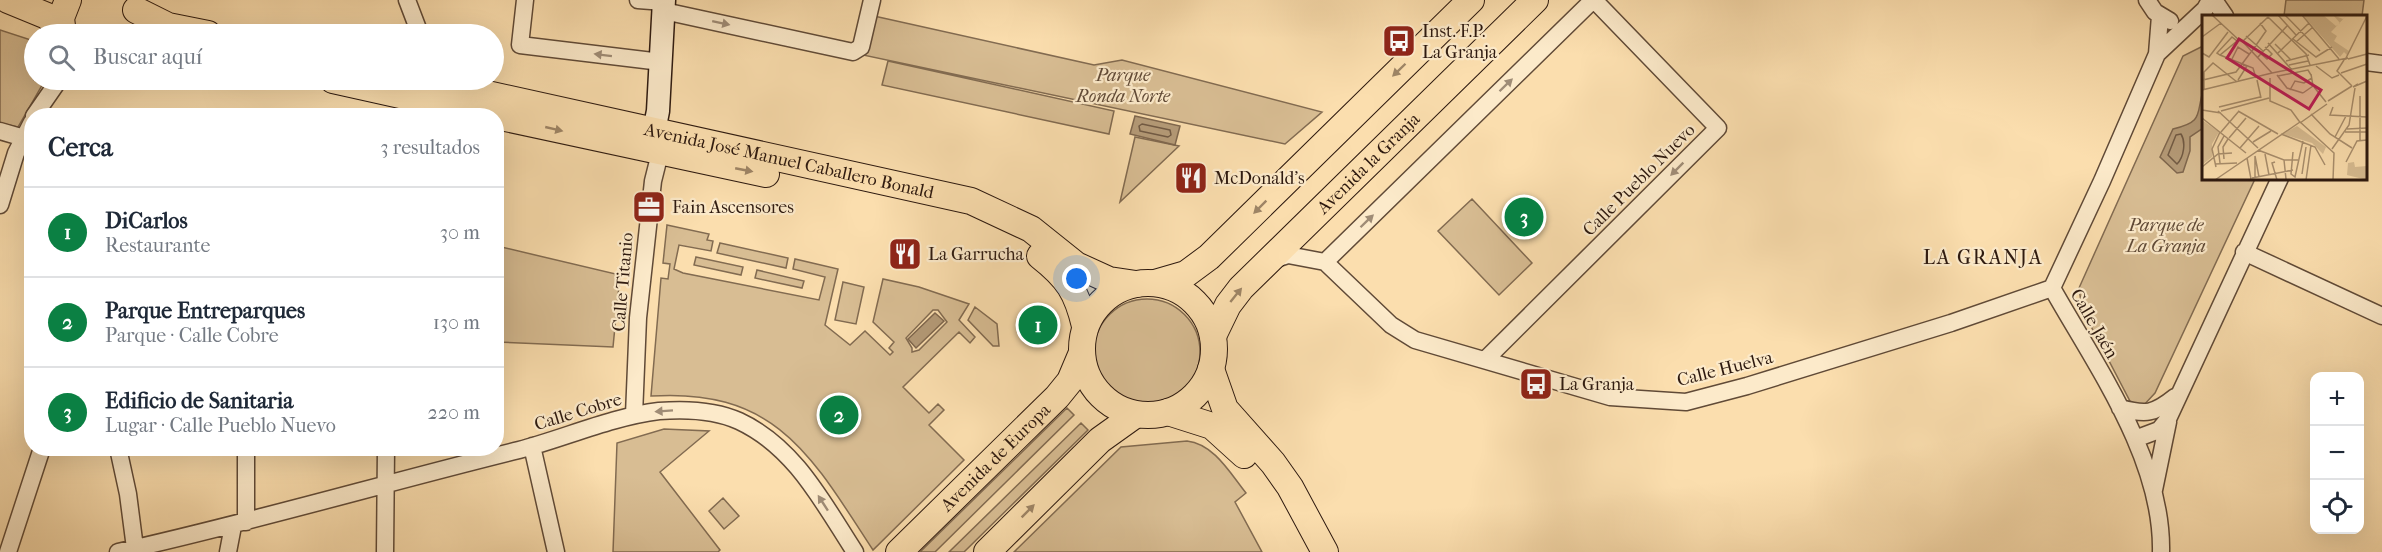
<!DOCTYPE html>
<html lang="es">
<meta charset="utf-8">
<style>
body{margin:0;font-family:"IM FELL French Canon",serif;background:#f6f6f7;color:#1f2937}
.controls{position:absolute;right:18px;bottom:18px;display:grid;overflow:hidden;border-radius:12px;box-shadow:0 6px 24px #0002}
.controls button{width:54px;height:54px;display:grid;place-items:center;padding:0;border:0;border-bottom:2px solid #e0e1e3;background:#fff;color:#1f2937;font:30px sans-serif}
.you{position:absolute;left:1077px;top:279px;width:21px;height:21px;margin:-15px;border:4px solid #fff;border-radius:50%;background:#1a73e8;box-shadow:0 0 0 9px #1a73e833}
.badge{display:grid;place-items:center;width:39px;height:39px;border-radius:50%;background:#0b8043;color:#fff;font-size:20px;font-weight:700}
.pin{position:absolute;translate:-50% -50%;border:3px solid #fff;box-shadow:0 2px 6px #0006}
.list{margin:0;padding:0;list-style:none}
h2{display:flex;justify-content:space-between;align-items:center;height:78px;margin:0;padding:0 24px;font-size:26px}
h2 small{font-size:20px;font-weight:400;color:#747a83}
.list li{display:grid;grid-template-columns:39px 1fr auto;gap:18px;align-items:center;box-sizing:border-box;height:90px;padding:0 24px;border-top:2px solid #e0e1e3}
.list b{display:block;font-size:22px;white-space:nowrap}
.list p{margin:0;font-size:20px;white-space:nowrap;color:#747a83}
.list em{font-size:20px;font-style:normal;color:#747a83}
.icon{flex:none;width:33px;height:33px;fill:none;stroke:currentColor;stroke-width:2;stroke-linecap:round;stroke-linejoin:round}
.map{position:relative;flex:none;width:2382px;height:552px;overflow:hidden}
.search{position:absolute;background:#fff;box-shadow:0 6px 24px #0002;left:24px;top:24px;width:480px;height:66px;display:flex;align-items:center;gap:15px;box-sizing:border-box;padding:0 21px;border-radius:33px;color:#747a83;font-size:22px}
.panel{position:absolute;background:#fff;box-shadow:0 6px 24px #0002;left:24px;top:108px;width:480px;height:348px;border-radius:24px}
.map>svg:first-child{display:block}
</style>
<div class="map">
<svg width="2382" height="552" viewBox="0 0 2382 552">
<rect width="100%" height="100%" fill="#fbdeae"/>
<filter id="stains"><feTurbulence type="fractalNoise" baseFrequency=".00333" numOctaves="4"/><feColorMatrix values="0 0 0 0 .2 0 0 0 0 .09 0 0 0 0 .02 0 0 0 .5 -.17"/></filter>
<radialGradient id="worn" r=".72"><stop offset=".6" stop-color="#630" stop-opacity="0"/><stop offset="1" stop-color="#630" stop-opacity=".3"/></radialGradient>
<!-- green -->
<path fill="#d8bd93" stroke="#826b51" stroke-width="1.5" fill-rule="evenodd" d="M2286 0H2364L2362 16H2284Z
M874 16 1094 65 1122 60 1322 112 1285 144 863 55Z
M0 30 34 41V80H45L18 127 0 123Z
M2203 46 2204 178 2255 179 2155 393 2143 406 2131 403 2082 309 2079 288 2183 56Z
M888 61 1114 111 1109 134 882 85Z
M1135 137 1179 146 1120 202Z
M1472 199 1532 263 1499 295 1438 231Z
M667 225 709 234 707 240 713 241 711 251 679 245 674 269 683 273 819 300 825 277 793 269 795 259 838 269 825 325 850 345 865 331 890 355 893 352 889 348 894 342 873 322 883 279 919 287 969 304 959 320 975 337 970 343 959 332 903 387 929 413 938 404 944 410 929 425 964 460 873 550C812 457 777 388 651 396L661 278 668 279 670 264 663 263ZM933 310H938L947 322 919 350 912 352V348L906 338Z
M720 243 788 258 786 268 717 253Z
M497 246 620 275 613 347 497 342Z
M696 257 743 267 741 275 694 265Z
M757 270 804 281 802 288 755 278Z
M843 282 864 287 856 324 835 320Z
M1094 352a53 53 0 1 1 106 0a53 53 0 1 1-106 0Z
M975 307 997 324 999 346H993L968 320Z
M1067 408 1074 415 935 552H920Z
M1081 423 1088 430 964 552H949Z
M664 429 709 431 660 472 720 550 718 552H613L617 443Z
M1187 441C1214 444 1230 473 1246 493L1235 502 1262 552H1014L1121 447Z
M723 498 739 516 724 529 709 511Z"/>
<!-- water -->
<path fill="#b59b78" stroke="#7f674e" stroke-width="1.5" d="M2203 91V128L2190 137V151L2183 172 2177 173 2160 157 2173 129C2204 122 2196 114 2203 91Z
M1135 116 1180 126 1175 145 1130 134Z
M935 313 944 321 916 348 908 339Z"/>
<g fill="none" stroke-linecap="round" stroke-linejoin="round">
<!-- shore -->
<path stroke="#715a44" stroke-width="1.5" d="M1142 124 1170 130 1171 135 1168 137 1140 131 1139 126Z
M2176 135 2181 134C2186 142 2184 157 2177 164L2168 155Z"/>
<defs>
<path id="street" d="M407 0 420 34
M525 0 520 45 661 62
M638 0 664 2
M2147 0 2155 12 2170 21
M2214 0 2225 16
M664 11 853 52 861 47 872 0
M2157 54 2205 9 2210 0
M2366 62 2382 64
M34 116 59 80
M0 131 24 138
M0 205 16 153 32 122
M2244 252 2382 316
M1273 260 1288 255 1325 262 1391 325 1415 340 1610 397 1686 402 1747 386 1951 323 2052 288
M1325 262 1593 0
M2052 288 2102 181 2157 54 2160 16
M2052 288C2096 366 2163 459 2161 552
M1486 359 1718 128 1594 0
M2120 408C2146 415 2154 414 2175 397
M634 415 638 318 653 181 660 153
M2135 439 2159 430 2168 419 2280 178
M532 446 556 552
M118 448 128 494 135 548
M246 448V522
M2154 490 2168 422
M8 552 42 448
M118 552C253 522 385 483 519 450 565 438 611 417 659 411 685 409 715 410 739 421 795 447 823 503 855 552
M228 552 233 526
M385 552 386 448"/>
<path id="secondary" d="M654 131 658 111 664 0"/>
<g id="primary">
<path d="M8 0 47 16 62 30"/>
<path d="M136 10 168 26 208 34"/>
<path d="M63 34 61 18 68 0"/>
<path d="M333 80 495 116"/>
<path id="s1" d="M424 80 971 201 1031 229 1076 265 1109 280 1136 284"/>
<path d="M496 116 766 174"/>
<path d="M1040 256C1068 278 1077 292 1085 326"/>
<circle cx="1148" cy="349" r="66"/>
<path d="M1155 283 1186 274 1209 257 1471 0"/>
<path id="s2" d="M1213 336 1228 305 1241 288 1535 0"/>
<path d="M1211 369 1225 409 1273 463 1290 487 1325 552"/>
<path d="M1168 412 1212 426 1244 455"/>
<path id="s3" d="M899 552 1057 397 1070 381 1081 355"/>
<path d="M987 552 1100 440 1135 415"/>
</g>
</defs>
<!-- street casing -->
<use href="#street" stroke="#604a37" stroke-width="19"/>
<!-- secondary casing -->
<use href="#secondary" stroke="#2d190f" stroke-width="25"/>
<!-- primary casing -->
<use href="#primary" stroke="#2d190f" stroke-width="28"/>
<!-- street -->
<use href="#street" stroke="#fceaca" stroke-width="16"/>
<!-- secondary -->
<use href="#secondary" stroke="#fceaca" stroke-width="22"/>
<!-- primary -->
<use href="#primary" stroke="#fbdeae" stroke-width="26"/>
</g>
<!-- one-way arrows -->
<defs><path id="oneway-solid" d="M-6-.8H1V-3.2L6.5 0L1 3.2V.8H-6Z" transform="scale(1.5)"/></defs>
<g fill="#9f8c76">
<use href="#oneway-solid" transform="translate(721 23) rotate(12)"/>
<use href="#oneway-solid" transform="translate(603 55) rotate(-173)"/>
<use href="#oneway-solid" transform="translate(1506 85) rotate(-44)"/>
<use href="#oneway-solid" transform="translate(1677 169) rotate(135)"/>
<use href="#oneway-solid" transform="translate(1367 221) rotate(-44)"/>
<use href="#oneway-solid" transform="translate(664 411) rotate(176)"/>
<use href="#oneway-solid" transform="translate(823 503) rotate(-123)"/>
</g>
<g fill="#9e8566">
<use href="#oneway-solid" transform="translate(1399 70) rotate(136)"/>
<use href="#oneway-solid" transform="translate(554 129) rotate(13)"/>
<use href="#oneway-solid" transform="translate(744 170) rotate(11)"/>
<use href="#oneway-solid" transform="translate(1260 207) rotate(135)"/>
<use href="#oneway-solid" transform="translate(1236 295) rotate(-51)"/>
<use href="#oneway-solid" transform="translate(1028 511) rotate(-45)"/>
</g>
<!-- icons -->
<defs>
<symbol id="bus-square" viewBox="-11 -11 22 22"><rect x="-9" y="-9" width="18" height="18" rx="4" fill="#8f2418" stroke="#fceaca"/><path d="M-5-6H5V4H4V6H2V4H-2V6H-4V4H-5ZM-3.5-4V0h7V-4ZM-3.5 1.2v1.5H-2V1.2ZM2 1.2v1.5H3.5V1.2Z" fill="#fff"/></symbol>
<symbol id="restaurant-square" viewBox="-11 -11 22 22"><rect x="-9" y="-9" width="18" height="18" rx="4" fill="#8f2418" stroke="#fceaca"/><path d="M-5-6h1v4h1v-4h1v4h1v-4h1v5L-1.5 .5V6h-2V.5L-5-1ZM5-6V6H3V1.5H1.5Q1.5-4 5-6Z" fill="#fff"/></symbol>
<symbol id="office-square" viewBox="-11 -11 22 22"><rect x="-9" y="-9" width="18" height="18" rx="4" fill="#8f2418" stroke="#fceaca"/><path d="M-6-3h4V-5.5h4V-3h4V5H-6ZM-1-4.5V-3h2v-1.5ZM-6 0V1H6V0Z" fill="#fff"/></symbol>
</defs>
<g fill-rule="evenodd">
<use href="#bus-square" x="1380" y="22" width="38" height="38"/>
<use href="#restaurant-square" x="1172" y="159" width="38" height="38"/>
<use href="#office-square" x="630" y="188" width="38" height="38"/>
<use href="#restaurant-square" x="886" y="235" width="38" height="38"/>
<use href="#bus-square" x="1517" y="365" width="38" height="38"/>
</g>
<g text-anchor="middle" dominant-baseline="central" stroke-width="4.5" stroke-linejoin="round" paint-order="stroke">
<!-- poi labels -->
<g font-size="18" fill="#2d190f" stroke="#fceaca" text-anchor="start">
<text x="1422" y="31">Inst. F.P.<tspan x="1422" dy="21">La Granja</tspan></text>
<text x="1214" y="178">McDonald's</text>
<text x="672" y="207">Fain Ascensores</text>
<text x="928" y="254">La Garrucha</text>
<text x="1559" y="384">La Granja</text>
</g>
<!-- park labels -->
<g font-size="18" font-style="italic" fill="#604a37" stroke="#fceaca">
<text x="1123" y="75">Parque<tspan x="1123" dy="21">Ronda Norte</tspan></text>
<text x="2166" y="225">Parque de<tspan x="2166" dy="21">La Granja</tspan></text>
</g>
<!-- street labels -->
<g font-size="18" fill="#2d190f" stroke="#fceaca">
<text stroke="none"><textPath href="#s1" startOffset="374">Avenida José Manuel Caballero Bonald</textPath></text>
<text stroke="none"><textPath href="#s2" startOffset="234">Avenida la Granja</textPath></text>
<text transform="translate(1639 180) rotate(-45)">Calle Pueblo Nuevo</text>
<text transform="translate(623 282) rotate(-85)">Calle Titanio</text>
<text transform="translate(2094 324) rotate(60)">Calle Jaén</text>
<text transform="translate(1725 369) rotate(-14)">Calle Huelva</text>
<text transform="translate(578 412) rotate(-17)">Calle Cobre</text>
<text stroke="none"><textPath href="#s3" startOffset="135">Avenida de Europa</textPath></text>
</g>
<!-- neighbourhood labels -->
<g font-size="20" letter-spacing="1.5" fill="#2d190f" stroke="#fceaca">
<text x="1983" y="257">LA GRANJA</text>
</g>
</g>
<!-- overview -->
<g transform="translate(2202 15)">
<rect width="165" height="165" fill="#fbdeae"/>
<path d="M101 0H121L134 11 138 8 131 0 141 4 145 0 129 17 135 21 132 26 147 36 145 40 142 37 138 42ZM0 105 17 117 10 129V142L0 150ZM95 111 124 132 121 139 110 128 81 119ZM152 147 153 152 165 151V165L145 160 146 148Z" fill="#d8bd93"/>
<path fill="none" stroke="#a98f6e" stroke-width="1.5" d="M10 0 38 26M38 0H56M76 0 94 20M83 0 118 36M100 0 137 44M66 2 104 39 108 50M44 21 61 36M0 22 19 8M30 22 35 26 18 40 15 38ZM91 24 114 42 130 32M41 26 66 2M41 27 70 58M94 27 111 12M66 28 90 55M73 29 89 45M50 36 64 16 58 8M0 38 7 42 26 17M76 38 107 8M59 39 65 44 70 39 63 32M18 40 51 53 54 63M56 42 85 11M144 43 165 1M146 44 165 39M142 45 135 56 150 71M29 46 36 32 47 39M84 46 107 40M87 50 106 46M114 51 130 63 137 60M70 58 146 43 141 45M139 58 165 49M75 60 85 73 101 78M76 61 106 55 109 60M68 63V86L89 95 97 106M1 65 34 57 49 37M36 65 45 51 41 50M55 65 59 83M156 69 151 72 165 66M112 72 124 87M2 74V57L11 48 35 67M0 75 70 58M88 75 93 66 102 68 110 63M101 78 111 71 109 59M158 81V125M126 86 150 71M17 92 58 82M131 92 128 100 165 102M0 95 19 98M16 96 56 133M19 96 67 83M36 96 76 119M109 99 128 119 150 133M0 103 44 138M97 106 132 138 131 165M98 108 125 89M145 114 165 113M19 117 37 96M143 117H165M79 119 113 132 123 150M133 122 144 101M27 123 44 103M51 127 69 116M38 133 57 111M130 134 147 110 153 73M56 135 82 145H96M91 137 89 159 93 162 101 126M63 139 67 160M53 141V162M53 141 57 162M45 143 49 164M22 144 21 132 26 124M82 145 84 164M73 147 70 148 75 165M144 147 155 126 165 125M18 148 16 132 22 121M13 149 35 148M0 152 16 139 30 138M14 152 10 134 18 117M100 159 104 132M50 163 91 155M13 165 98 107M104 165 109 130"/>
<path fill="#c2185b" fill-opacity="0.15" stroke="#c2185b" stroke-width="3" d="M37 24 119 75 107 94 25 43Z"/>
<rect width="165" height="165" fill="none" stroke="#2d190f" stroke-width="3"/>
</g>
<rect width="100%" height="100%" filter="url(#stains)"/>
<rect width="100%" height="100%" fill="url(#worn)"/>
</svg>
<div class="controls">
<button>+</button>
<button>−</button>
<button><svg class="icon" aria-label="locate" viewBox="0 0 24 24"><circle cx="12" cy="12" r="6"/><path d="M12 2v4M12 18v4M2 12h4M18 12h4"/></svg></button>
</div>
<div class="you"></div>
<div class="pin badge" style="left:1038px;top:325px">1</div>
<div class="pin badge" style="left:839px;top:415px">2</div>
<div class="pin badge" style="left:1524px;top:217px">3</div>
<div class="search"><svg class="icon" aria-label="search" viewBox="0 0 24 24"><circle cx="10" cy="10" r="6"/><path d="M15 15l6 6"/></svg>Buscar aquí</div>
<section class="panel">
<h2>Cerca<small>3 resultados</small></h2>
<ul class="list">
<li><span class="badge">1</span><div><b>DiCarlos</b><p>Restaurante</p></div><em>30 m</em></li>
<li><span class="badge">2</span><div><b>Parque Entreparques</b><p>Parque · Calle Cobre</p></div><em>130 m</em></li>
<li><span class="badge">3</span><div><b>Edificio de Sanitaria</b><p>Lugar · Calle Pueblo Nuevo</p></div><em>220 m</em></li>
</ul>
</section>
</div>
